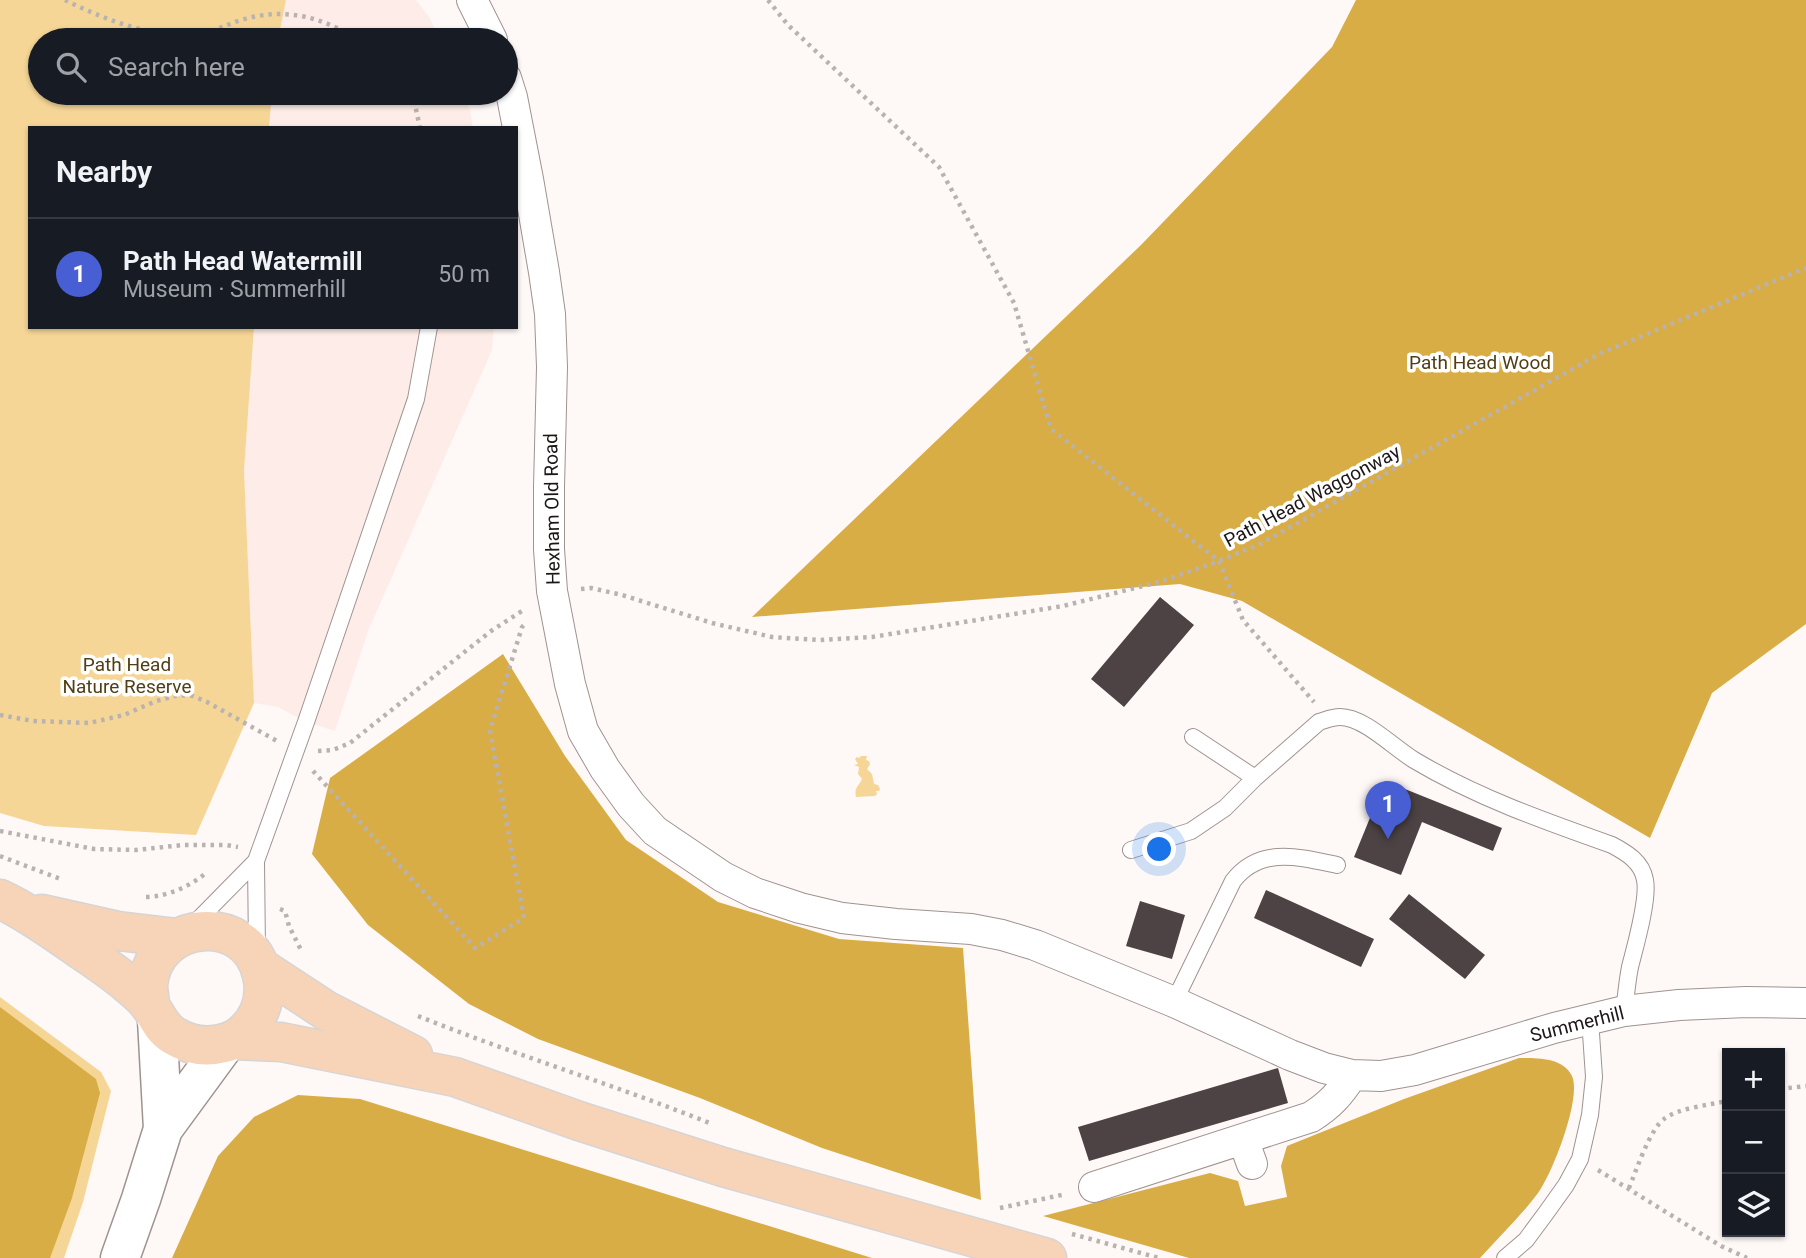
<!DOCTYPE html>
<meta charset="utf-8">
<style>
body{margin:0;font-family:Roboto,sans-serif;background:#242831;color:#f1f3f6}
.controls{position:absolute;right:21px;bottom:21px;display:grid;overflow:hidden;border-radius:0px;box-shadow:0 2px 5px #0004}
.controls button{width:63px;height:63px;display:grid;place-items:center;padding:0;border:0;border-bottom:2px solid #363941;background:#171b24;color:#f1f3f6;font:35px sans-serif}
.you{position:absolute;left:1160px;top:850px;width:24px;height:24px;margin:-18px;border:5px solid #fff;border-radius:50%;background:#1a73e8;box-shadow:0 0 0 10px #1a73e833}
.badge{display:grid;place-items:center;width:46px;height:46px;border-radius:50%;background:#485fd4;color:#fff;font-size:23px;font-weight:700}
.pin{position:absolute;translate:-50% -58px;filter:drop-shadow(0 2px 4px #0008)}
.pin::after{content:'';position:absolute;top:37px;width:24px;height:21px;background:inherit;clip-path:polygon(0 0,100% 0,50% 100%)}
.list{margin:0;padding:0;list-style:none}
h2{display:flex;justify-content:space-between;align-items:center;height:91px;margin:0;padding:0 28px;font-size:30px}
h2 small{font-size:23px;font-weight:400;color:#9ea1a6}
.list li{display:grid;grid-template-columns:46px 1fr auto;gap:21px;align-items:center;box-sizing:border-box;height:112px;padding:0 28px;border-top:2px solid #363941}
.list b{display:block;font-size:26px;white-space:nowrap}
.list p{margin:0;font-size:23px;white-space:nowrap;color:#9ea1a6}
.list em{font-size:23px;font-style:normal;color:#9ea1a6}
.icon{flex:none;width:38px;height:38px;fill:none;stroke:currentColor;stroke-width:2;stroke-linecap:round;stroke-linejoin:round}
.map{position:relative;flex:none;width:1806px;height:1258px;overflow:hidden}
.search{position:absolute;background:#171b24;box-shadow:0 2px 5px #0004;left:28px;top:28px;width:490px;height:77px;display:flex;align-items:center;gap:18px;box-sizing:border-box;padding:0 24px;border-radius:38px;color:#9ea1a6;font-size:26px}
.panel{position:absolute;background:#171b24;box-shadow:0 2px 5px #0004;left:28px;top:126px;width:490px;height:203px;border-radius:0px}
.map>svg:first-child{display:block}
</style>
<div class="map">
<svg width="1806" height="1258" viewBox="0 0 1806 1258">
<rect width="100%" height="100%" fill="#fef9f7"/>
<!-- built -->
<path fill="#fdece7" d="M286 0H416L429 17 440 40H278Z
M272 93H463L470 110 473 128H269Z
M254 327H494L492 350 368 631 335 731 306 722 278 707 254 703 244 471Z"/>
<!-- green -->
<path fill="#f5d696" d="M0 0H286L278 40H40V93H272L269 128H30V327H254L244 471 254 703 196 835 44 826 0 813Z
M861 756H867L866 760 869 761 870 764 867 769 872 774 874 784 878 785 880 789 879 791H876L877 794 875 796 856 797C854 788 858 787 862 779L858 774 859 767 854 765 858 764 855 759 857 757 859 758Z
M0 997 101 1072 111 1091 83 1202 64 1258H0Z"/>
<!-- forest -->
<path fill="#d9ad45" d="M1356 0H1806V624L1712 693 1650 838 1242 601 1180 584 752 617 1141 245 1332 47Z
M503 654 565 756 626 840 718 902 839 939 963 948 981 1200 822 1148 700 1098 538 1039 469 1004 368 925 312 854 330 778Z
M0 1007 96 1079 100 1093 72 1198 50 1258H0Z
M1519 1058C1536 1058 1563 1057 1572 1076 1582 1098 1552 1174 1538 1193 1521 1216 1499 1237 1480 1258H1189L1043 1216 1210 1173 1238 1181 1245 1206 1287 1197 1281 1166 1287 1146 1404 1099Z
M298 1095 360 1099 872 1258H172L218 1156 254 1117Z"/>
<!-- building -->
<path fill="#4d4344" d="M1160 597 1194 625 1124 707 1091 679Z
M1385 781 1502 828 1493 851 1422 822 1401 875 1354 857Z
M1266 890 1374 939 1361 967 1254 918Z
M1409 894 1485 955 1465 979 1389 919Z
M1140 901 1185 915 1172 959 1126 946Z
M1278 1068 1288 1103 1089 1161 1078 1127Z"/>
<g fill="none" stroke-linecap="round" stroke-linejoin="round">
<defs>
<path id="service" d="M1193 737 1255 778 1319 722C1326 720 1332 717 1340 717 1364 717 1393 747 1414 760 1476 797 1544 821 1612 845 1627 853 1642 862 1645 880 1649 899 1635 947 1630 967 1627 982 1626 997 1624 1011
M1131 850 1191 831 1225 808 1255 778
M193 925 256 861
M257 951 256 861 306 722 416 399 429 327
M1174 1002 1233 881C1260 846 1299 857 1337 865
M1505 1258 1526 1240 1546 1213 1566 1185 1580 1159 1590 1115 1594 1077 1590 1019"/>
<path id="minor" d="M472 0 492 40
M506 78 512 97 528 179 544 272 550 314 552 367 549 487V549L552 591 570 684 583 731 605 769 631 805 655 831 723 877 755 893 800 908 842 918 896 924 971 929 1002 935 1035 945 1174 1002 1290 1055 1324 1068 1352 1075 1381 1076 1415 1070 1554 1028 1624 1011 1679 1005 1746 1002 1806 1003
M1243 1139 1252 1164
M1094 1187 1311 1117C1330 1105 1340 1094 1352 1075"/>
<path id="tertiary" d="M157 1020 163 1129
M120 1258 141 1199 163 1129 226 1043"/>
<path id="primary" d="M0 899C28 912 52 930 77 947 94 959 113 971 129 985 136 991 146 999 151 1007 158 1018 162 1029 174 1036 190 1046 206 1048 225 1043 240 1039 253 1026 259 1012 264 1001 265 988 262 975 248 911 154 919 148 985 148 992 150 999 150 1006
M42 914 118 931 177 938
M261 968 325 1010 413 1055
M233 1040 281 1042 455 1077 579 1121 723 1167 1047 1258"/>
</defs>
<!-- service casing -->
<use href="#service" stroke="#9f9390" stroke-width="18"/>
<!-- minor casing -->
<use href="#minor" stroke="#9f9390" stroke-width="32"/>
<!-- tertiary casing -->
<use href="#tertiary" stroke="#9f9390" stroke-width="41"/>
<!-- primary casing -->
<use href="#primary" stroke="#d6d5d5" stroke-width="41"/>
<!-- path -->
<path stroke="#b8b3b1" stroke-width="4.5" stroke-dasharray="3.5 5" stroke-linecap="butt" d="M65 0C101 18 154 39 194 35 211 33 225 25 241 20 284 7 321 16 358 40
M768 0 788 25 939 167 1014 303 1051 429 1219 561 1243 620 1314 702
M410 93 414 100 420 128
M581 589 591 588 622 595 712 623 772 637 819 640 872 637 1063 606 1159 582 1219 561 1260 544 1601 353 1806 268
M0 715 33 721 89 723 124 715 156 701 179 695 193 696 207 702 277 741
M318 751 333 750 350 743 491 631 525 609
M313 771 475 948 524 918 490 731 522 627 527 622
M0 831 94 849 136 850 183 845H226L238 847
M0 856 63 880
M146 897C169 896 188 887 205 874L208 875
M280 909 285 911 289 926 302 952
M418 1016C515 1055 615 1085 712 1124
M1780 1089 1806 1086
M1598 1170 1721 1246 1747 1258
M1629 1188C1636 1171 1650 1129 1664 1119 1678 1108 1709 1105 1727 1101
M1000 1208 1066 1194
M1072 1234 1159 1258"/>
<!-- service -->
<use href="#service" stroke="#fff" stroke-width="16"/>
<!-- minor -->
<use href="#minor" stroke="#fff" stroke-width="30"/>
<!-- tertiary -->
<use href="#tertiary" stroke="#fff" stroke-width="38"/>
<!-- primary -->
<use href="#primary" stroke="#f7d4b8" stroke-width="38"/>
</g>
<g text-anchor="middle" dominant-baseline="central" stroke-width="7" stroke-linejoin="round" paint-order="stroke">
<!-- park labels -->
<g font-size="19" fill="#513e14" stroke="#fff">
<text x="1480" y="362">Path Head Wood</text>
<text x="127" y="664">Path Head<tspan x="127" dy="22">Nature Reserve</tspan></text>
</g>
<!-- street labels -->
<g font-size="19" fill="#1c1716" stroke="#fff">
<text transform="translate(1312 496) rotate(-28)">Path Head Waggonway</text>
<text transform="translate(552 509) rotate(-91)">Hexham Old Road</text>
<text transform="translate(1577 1024) rotate(-14)">Summerhill</text>
</g>
</g>
</svg>
<div class="controls">
<button>+</button>
<button>−</button>
<button><svg class="icon" aria-label="layers" viewBox="0 0 24 24"><path d="M12 4l9 5-9 5-9-5zM3 14l9 5 9-5"/></svg></button>
</div>
<div class="you"></div>
<div class="pin badge" style="left:1388px;top:839px">1</div>
<div class="search"><svg class="icon" aria-label="search" viewBox="0 0 24 24"><circle cx="10" cy="10" r="6"/><path d="M15 15l6 6"/></svg>Search here</div>
<section class="panel">
<h2>Nearby<small></small></h2>
<ul class="list">
<li><span class="badge">1</span><div><b>Path Head Watermill</b><p>Museum · Summerhill</p></div><em>50 m</em></li>
</ul>
</section>
</div>
